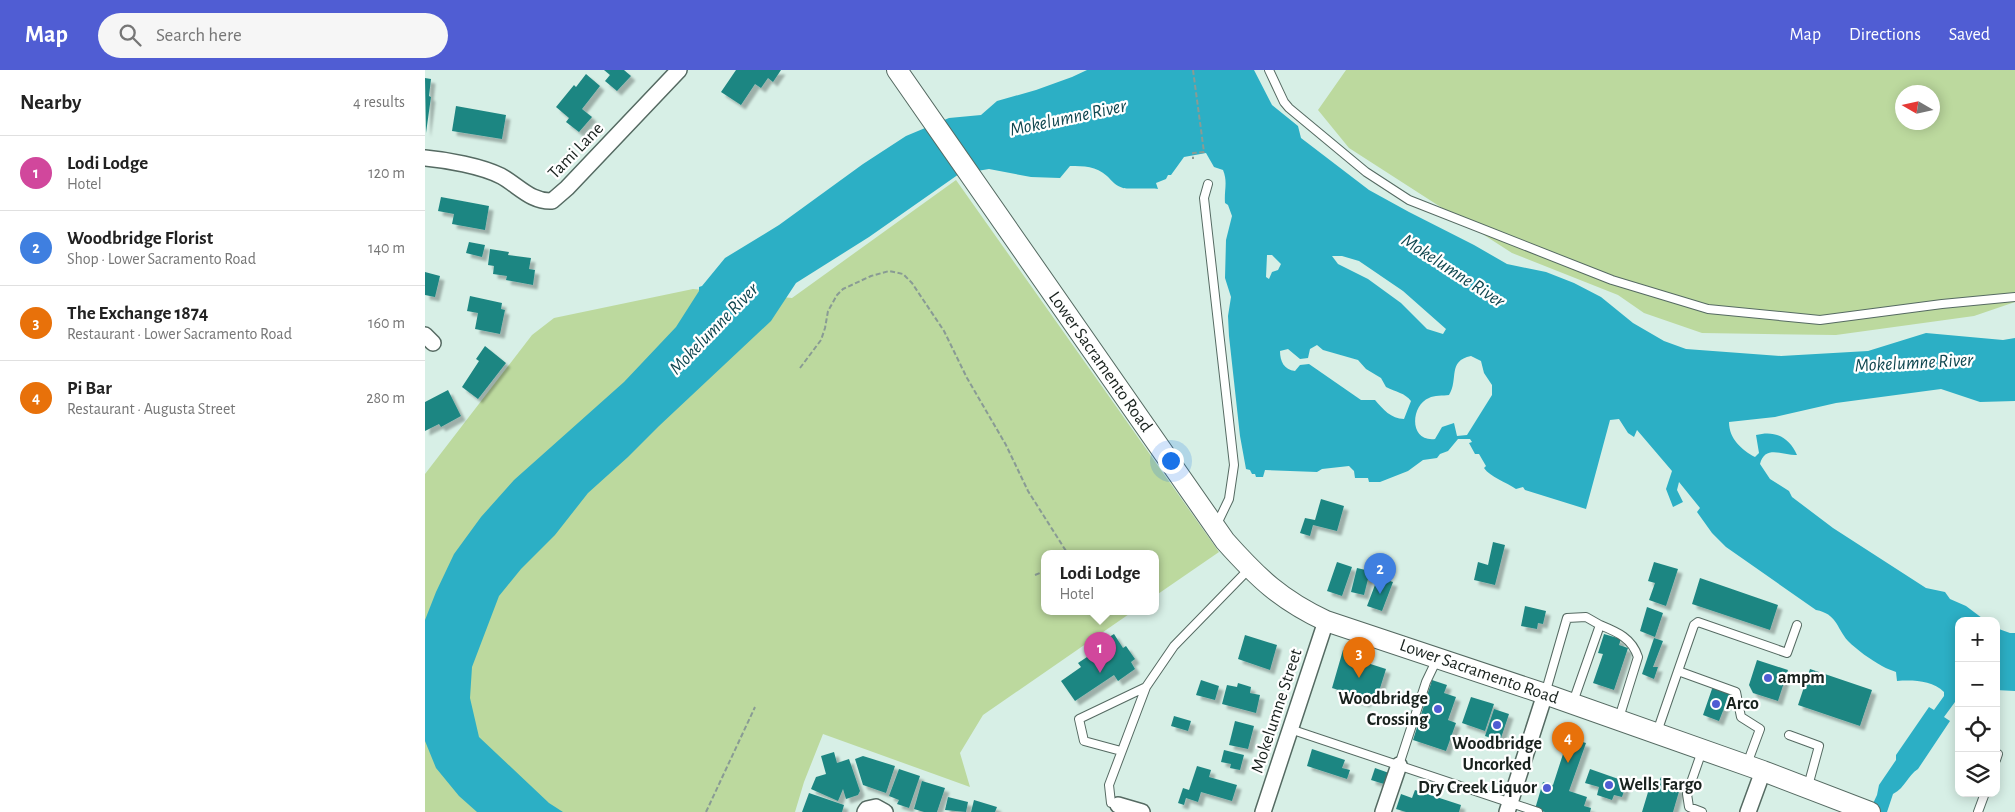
<!DOCTYPE html>
<meta charset="utf-8">
<style>
body{margin:0;font-family:"Alegreya Sans",sans-serif;background:#f6f6f6;color:#222}
.controls{position:absolute;right:15px;bottom:15px;display:grid;overflow:hidden;border-radius:10px;box-shadow:0 2px 12px #0003}
.controls button{width:45px;height:45px;display:grid;place-items:center;padding:0;border:0;border-bottom:1px solid #e0e0e0;background:#fff;color:#222;font:25px sans-serif}
.compass{position:absolute;left:1470px;top:15px;width:45px;height:45px;border-radius:50%;background:#fff;box-shadow:0 2px 12px #0003;rotate:279deg}
.you{position:absolute;left:745px;top:390px;width:18px;height:18px;margin:-12px;border:4px solid #fff;border-radius:50%;background:#1a73e8;box-shadow:0 0 0 8px #1a73e833}
.badge{display:grid;place-items:center;width:32px;height:32px;border-radius:50%;background:#505dd3;color:#fff;font-size:16px;font-weight:700}
.pin{position:absolute;translate:-50% -41px;filter:drop-shadow(0 1px 2px #0008)}
.pin::after{content:'';position:absolute;top:26px;width:18px;height:15px;background:inherit;clip-path:polygon(0 0,100% 0,50% 100%)}
.popup{position:absolute;left:616px;top:480px;width:118px;height:65px;box-sizing:border-box;display:grid;place-content:center;border-radius:10px;background:#fff;filter:drop-shadow(0 1px 4px #0005);font-size:16px;white-space:nowrap;color:#767676}
.popup b{font-size:19px;color:#222}
.popup::after{content:'';position:absolute;left:50%;top:100%;margin-left:-10px;border:10px solid transparent;border-top-color:#fff}
.list{margin:0;padding:0;list-style:none}
h2{display:flex;justify-content:space-between;align-items:center;height:65px;margin:0;padding:0 20px;font-size:21px}
h2 small{font-size:16px;font-weight:400;color:#767676}
.list li{display:grid;grid-template-columns:32px 1fr auto;gap:15px;align-items:center;box-sizing:border-box;height:75px;padding:0 20px;border-top:1px solid #e0e0e0}
.list b{display:block;font-size:19px;white-space:nowrap}
.list p{margin:0;font-size:16px;white-space:nowrap;color:#767676}
.list em{font-size:16px;font-style:normal;color:#767676}
.icon{flex:none;width:28px;height:28px;fill:none;stroke:currentColor;stroke-width:2;stroke-linecap:round;stroke-linejoin:round}
.map{position:relative;flex:none;width:1590px;height:742px;overflow:hidden}
header{display:flex;align-items:center;gap:30px;box-sizing:border-box;height:70px;padding:0 25px;background:#505dd3;color:#fff}
header strong{font-size:24px}
nav{display:flex;gap:28px;margin-inline-start:auto;font-size:18px}
.search{width:350px;height:45px;background:#f6f6f6;display:flex;align-items:center;gap:12px;box-sizing:border-box;padding:0 18px;border-radius:28px;color:#767676;font-size:19px}
main{display:flex}
aside{flex:1;background:#fff}
.map>svg:first-child{display:block}
</style>
<header>
<strong>Map</strong>
<div class="search"><svg class="icon" aria-label="search" viewBox="0 0 24 24"><circle cx="10" cy="10" r="6"/><path d="M15 15l6 6"/></svg>Search here</div>
<nav><a>Map</a><a>Directions</a><a>Saved</a></nav>
</header>
<main>
<aside>
<h2>Nearby<small>4 results</small></h2>
<ul class="list">
<li><span class="badge" style="background:#d1479c">1</span><div><b>Lodi Lodge</b><p>Hotel</p></div><em>120 m</em></li>
<li><span class="badge" style="background:#3f7fe0">2</span><div><b>Woodbridge Florist</b><p>Shop · Lower Sacramento Road</p></div><em>140 m</em></li>
<li><span class="badge" style="background:#e8710a">3</span><div><b>The Exchange 1874</b><p>Restaurant · Lower Sacramento Road</p></div><em>160 m</em></li>
<li><span class="badge" style="background:#e8710a">4</span><div><b>Pi Bar</b><p>Restaurant · Augusta Street</p></div><em>280 m</em></li>
</ul>
</aside>
<div class="map">
<svg width="1590" height="742" viewBox="0 0 1590 742">
<defs>
<filter id="shadow"><feDropShadow dx="4.5" dy="4.5" stdDeviation="1" flood-color="#0004"/></filter>
</defs>
<rect width="100%" height="100%" fill="#d7efe6"/>
<!-- green -->
<path fill="#bcd99e" fill-rule="evenodd" d="M921 0H1590V232L1549 246 1411 265 1277 263 1219 243 1193 225 1087 183 924 78 893 40ZM1478 22H1508V52H1478Z
M531 110 794 482 730 526V484H620V542H707L558 645 535 683 545 717 398 664 379 712 370 742H0V404L107 265 129 248 268 219 367 228Z"/>
<!-- water -->
<path fill="#2cafc5" fill-rule="evenodd" d="M662 0H829L847 35 873 56 876 68 944 120 984 142 1049 175 1082 194 1121 202 1149 213 1176 227 1208 253 1239 271 1261 279 1356 286 1443 281 1501 263 1578 270 1590 268V331L1555 332 1516 319 1411 333 1350 347 1304 352C1304 369 1317 380 1330 387L1334 383 1331 365C1350 360 1364 367 1372 385 1359 386 1340 374 1335 394L1345 409 1364 421 1367 427 1408 458 1501 518 1520 522 1525 529 1541 536 1561 551H1534V631L1530 632 1519 647 1525 651 1493 699C1482 706 1481 717 1468 724L1462 742H1444L1452 725 1454 715 1471 690V685L1504 637 1509 640 1519 626V622C1507 610 1487 610 1472 611L1471 602C1467 600 1462 599 1457 596 1446 590 1432 580 1423 571 1411 557 1412 544 1391 540L1301 477 1287 463 1272 442 1275 438 1254 412 1252 420 1258 432 1248 437 1241 419 1247 401 1212 360 1209 367 1203 363 1194 349 1185 350 1161 439 1100 420 1098 417 1091 419C1081 412 1065 407 1059 398L1061 396 1054 384H1050L1044 373 1047 372 1045 369H1033L1023 381 1015 384 1012 388 998 390 983 401 955 412H944L943 408H930L929 401 924 396 897 399 892 402 840 400 838 407H831L830 404H827L825 400 821 399 815 366 804 266 803 246 806 227 800 208 801 170 807 146 803 135 800 133C799 120 803 112 798 100L789 97 781 83 759 87 746 105H743L741 109 731 113 733 119C727 118 701 119 698 118 691 116 687 111 682 106 671 96 659 96 645 96L635 108 606 107 564 99 534 104 444 167 371 213 346 251 234 356 203 387 163 423 130 465 96 499 74 526 47 597 45 628 54 667 124 733 138 742H52L34 726 11 698 0 671V550L11 522 29 484 56 447 89 410 199 312 251 257 274 221V217L277 216 300 188 354 155 438 94 481 66 524 48 556 45 572 31 611 20 647 7ZM842 185H847L856 194 853 200 847 202 844 209 841 207ZM907 186H917L934 191 978 221 1021 259 1018 264 1002 259 976 233 943 209 913 194ZM892 275 898 280 933 290 941 299 956 308 961 317C971 322 980 323 986 331L979 349C966 349 958 339 950 330H936L884 294 875 295 870 301C859 300 855 291 855 281L863 279 875 289 883 288 885 279ZM1046 286 1056 291 1059 303 1067 315V325L1042 365 1032 366 1029 353 1017 357 1010 369C983 372 986 335 1004 328 1009 325 1018 326 1024 325 1034 309 1022 291 1046 286Z
M1571 558 1585 563H1590V621L1571 620Z"/>
<!-- building -->
<path fill="#1f8682" filter="url(#shadow)" d="M179 0H199L206 6 192 21 180 11 185 5Z
M311 0H356L348 12 343 8 336 18 330 14 316 35 296 22Z
M161 4 175 16 157 39 167 47 154 62 141 52 144 48 131 37 149 15 151 17Z
M0 8 6 9 4 26 6 27 1 63Z
M31 36 81 45 77 69 27 61Z
M16 127 64 136 60 160 27 154 29 144 13 141Z
M44 172 60 175 57 187 41 183Z
M65 179 84 182 83 185 106 188 104 199 110 200 108 215 81 210 82 206 68 204 69 196 63 195Z
M0 202 15 206 10 227 0 225Z
M45 226 77 233 76 239 80 240 75 264 50 259 53 243 42 241Z
M60 276 81 293 53 329 37 317 54 291 51 289Z
M23 320 36 346 16 357 14 354 0 361V332Z
M896 429 919 436 912 461 888 455 885 466 875 463 880 448 890 450Z
M1068 472 1080 475 1070 515 1049 510 1053 492 1063 495Z
M912 492 927 497 917 526 902 521Z
M1229 492 1253 499 1241 536 1224 530 1230 513 1223 511Z
M932 498 945 501 939 525 926 522Z
M953 507 968 512 957 541 942 536Z
M1275 508 1353 535 1345 560 1267 534Z
M1100 536 1121 541 1118 554 1113 553 1112 559 1096 556Z
M1222 537 1238 543 1230 567 1215 561Z
M689 564 698 578 701 576 710 589 706 592 710 599 693 611 689 605 650 631 636 611 656 597 653 593 674 579 671 575Z
M1179 564 1196 569 1194 575 1203 578 1189 620 1168 613 1178 584 1173 583Z
M820 565 852 575 845 600 813 589Z
M1229 568 1238 571 1228 597H1233L1229 609 1217 604Z
M918 580 935 585 933 590 961 599 952 628 943 625 941 633 928 629 929 625 907 618Z
M1332 590 1363 600 1353 631 1328 623 1324 615Z
M1385 599 1447 620 1435 656 1373 635Z
M776 610 794 616 790 630 771 625Z
M1007 610 1022 615 1019 623 1031 627 1023 650 1031 653 1021 681 988 670Z
M813 613 826 617 825 623 835 625 831 643 797 634 802 615 812 617Z
M1288 616 1305 623 1294 651 1278 645Z
M1046 627 1069 634 1060 661 1037 653Z
M1069 639 1084 644 1075 671 1060 666Z
M749 646 766 651 763 661 746 656Z
M810 651 829 656 823 679 804 675Z
M1137 666 1161 673 1144 721 1162 727 1159 736 1166 738 1165 742H1120L1110 739 1118 712 1128 715 1139 681 1133 679Z
M887 679 920 690 917 698 925 700 922 709 882 696Z
M799 680 819 685 815 700 805 698 806 694 796 692Z
M409 682 412 693 424 689 435 721 433 725 421 729 418 719 413 731 386 719 391 707 401 704 396 686Z
M438 686 470 696 461 723 438 715 430 689Z
M772 696 786 700 784 707 812 715 807 731 776 722 773 732 761 728 759 735 753 733 758 718 764 720Z
M950 698 964 703 959 714 946 710Z
M474 699 495 706 484 738 472 734 474 730 464 726Z
M1165 699 1202 712 1197 727 1189 725 1187 730 1172 725 1174 717 1160 713Z
M1236 707 1247 710 1245 715 1255 718 1248 742H1217L1227 709 1234 711Z
M497 711 520 718 512 742H499L489 739Z
M990 720 1036 735 1034 742H981L971 739 976 724 987 728Z
M384 723 419 735 417 742H377Z
M523 727 543 732 541 742 520 740Z
M549 730 572 737 570 742H546Z"/>
<g fill="none" stroke-linecap="round" stroke-linejoin="round">
<defs>
<path id="service" d="M844 0 859 32 864 38 941 102 984 130 1187 210 1283 239 1395 250 1517 234 1590 227
M783 114 779 128 809 395 804 429 791 456
M1175 555C1192 562 1207 568 1213 587L1194 648
M1253 601 1269 555 1273 552 1362 583 1372 555
M1120 624 1142 548 1161 547 1175 555 1148 632
M865 659 1113 742
M1232 662 1253 601 1311 622 1316 647 1335 659 1322 694
M1364 665 1394 676 1383 716
M696 681 659 671 654 649 721 617 749 576 824 499
M1277 681 1262 724 1264 737 1277 742
M1571 690 1573 684
M974 695 1001 612 1012 589
M693 735 686 733 684 715 721 617
M1553 742 1560 723"/>
<path id="minor" d="M0 88C22 90 56 96 76 106 94 116 106 132 127 131L142 118 254 0
M0 265 8 273
M693 735 717 742
M440 742 442 739 451 737 460 742
M838 742 901 551
M958 742 974 695
M1082 742 1120 624
M1323 742 1338 701"/>
<path id="secondary" d="M472 0 800 471C833 508 856 530 901 551L1120 624 1338 701 1445 742"/>
</defs>
<!-- service casing -->
<use href="#service" stroke="#556a62" stroke-width="10"/>
<!-- minor casing -->
<use href="#minor" stroke="#556a62" stroke-width="18"/>
<!-- secondary casing -->
<use href="#secondary" stroke="#556a62" stroke-width="22"/>
<!-- path -->
<path stroke="#899b94" stroke-width="2" stroke-dasharray="5 2.5" stroke-linecap="butt" d="M768 0 779 82 768 83V89
M375 298 396 270 400 258 403 241 412 225 418 219 446 206 464 201 478 204 487 213 519 261 542 308 581 375 603 421 641 481 655 484
M610 505 620 501
M281 742 330 637"/>
<!-- service -->
<use href="#service" stroke="#fff" stroke-width="8"/>
<!-- minor -->
<use href="#minor" stroke="#fff" stroke-width="15"/>
<!-- secondary -->
<use href="#secondary" stroke="#fff" stroke-width="20"/>
</g>
<!-- markers -->
<g fill="#505dd3" stroke="#fff" stroke-width="2">
<circle cx="1343" cy="608" r="5"/>
<circle cx="1291" cy="634" r="5"/>
<circle cx="1013" cy="639" r="5"/>
<circle cx="1072" cy="655" r="5"/>
<circle cx="1184" cy="715" r="5"/>
<circle cx="1122" cy="718" r="5"/>
</g>
<g text-anchor="middle" dominant-baseline="central" stroke-width="4.5" stroke-linejoin="round" paint-order="stroke">
<!-- street labels -->
<g font-size="18" fill="#19221e" stroke="#fff">
<text transform="translate(151 81) rotate(-46)">Tami Lane</text>
<text transform="translate(675 292) rotate(55)">Lower Sacramento Road</text>
<text transform="translate(1054 602) rotate(19)">Lower Sacramento Road</text>
<text transform="translate(852 641) rotate(-72)">Mokelumne Street</text>
</g>
<!-- poi labels -->
<g font-size="18" font-weight="bold" fill="#19221e" stroke="#fff" text-anchor="start">
<text x="1353" y="608">ampm</text>
<text x="1003" y="629" text-anchor="end">Woodbridge<tspan x="1003" dy="21">Crossing</tspan></text>
<text x="1301" y="634">Arco</text>
<text x="1072" y="674" text-anchor="middle">Woodbridge<tspan x="1072" dy="21">Uncorked</tspan></text>
<text x="1194" y="715">Wells Fargo</text>
<text x="1112" y="718" text-anchor="end">Dry Creek Liquor</text>
</g>
<!-- water labels -->
<g font-size="19" font-style="italic" fill="#104750" stroke="#fff">
<text transform="translate(643 48) rotate(-12)">Mokelumne River</text>
<text transform="translate(1028 201) rotate(33)">Mokelumne River</text>
<text transform="translate(289 259) rotate(-46)">Mokelumne River</text>
<text transform="translate(1489 293) rotate(-3)">Mokelumne River</text>
</g>
</g>
</svg>
<div class="controls">
<button>+</button>
<button>−</button>
<button><svg class="icon" aria-label="locate" viewBox="0 0 24 24"><circle cx="12" cy="12" r="6"/><path d="M12 2v4M12 18v4M2 12h4M18 12h4"/></svg></button>
<button><svg class="icon" aria-label="layers" viewBox="0 0 24 24"><path d="M12 4l9 5-9 5-9-5zM3 14l9 5 9-5"/></svg></button>
</div>
<svg class="compass" viewBox="-18 -18 36 36"><path d="M0-13l5 13h-10z" fill="#e53935"/><path d="M0 13l5-13h-10z" fill="#767676"/></svg>
<div class="you"></div>
<div class="pin badge" style="left:675px;top:603px;background:#d1479c">1</div>
<div class="popup"><b>Lodi Lodge</b>Hotel</div>
<div class="pin badge" style="left:955px;top:524px;background:#3f7fe0">2</div>
<div class="pin badge" style="left:934px;top:608px;background:#e8710a">3</div>
<div class="pin badge" style="left:1143px;top:693px;background:#e8710a">4</div>
</div>
</main>
